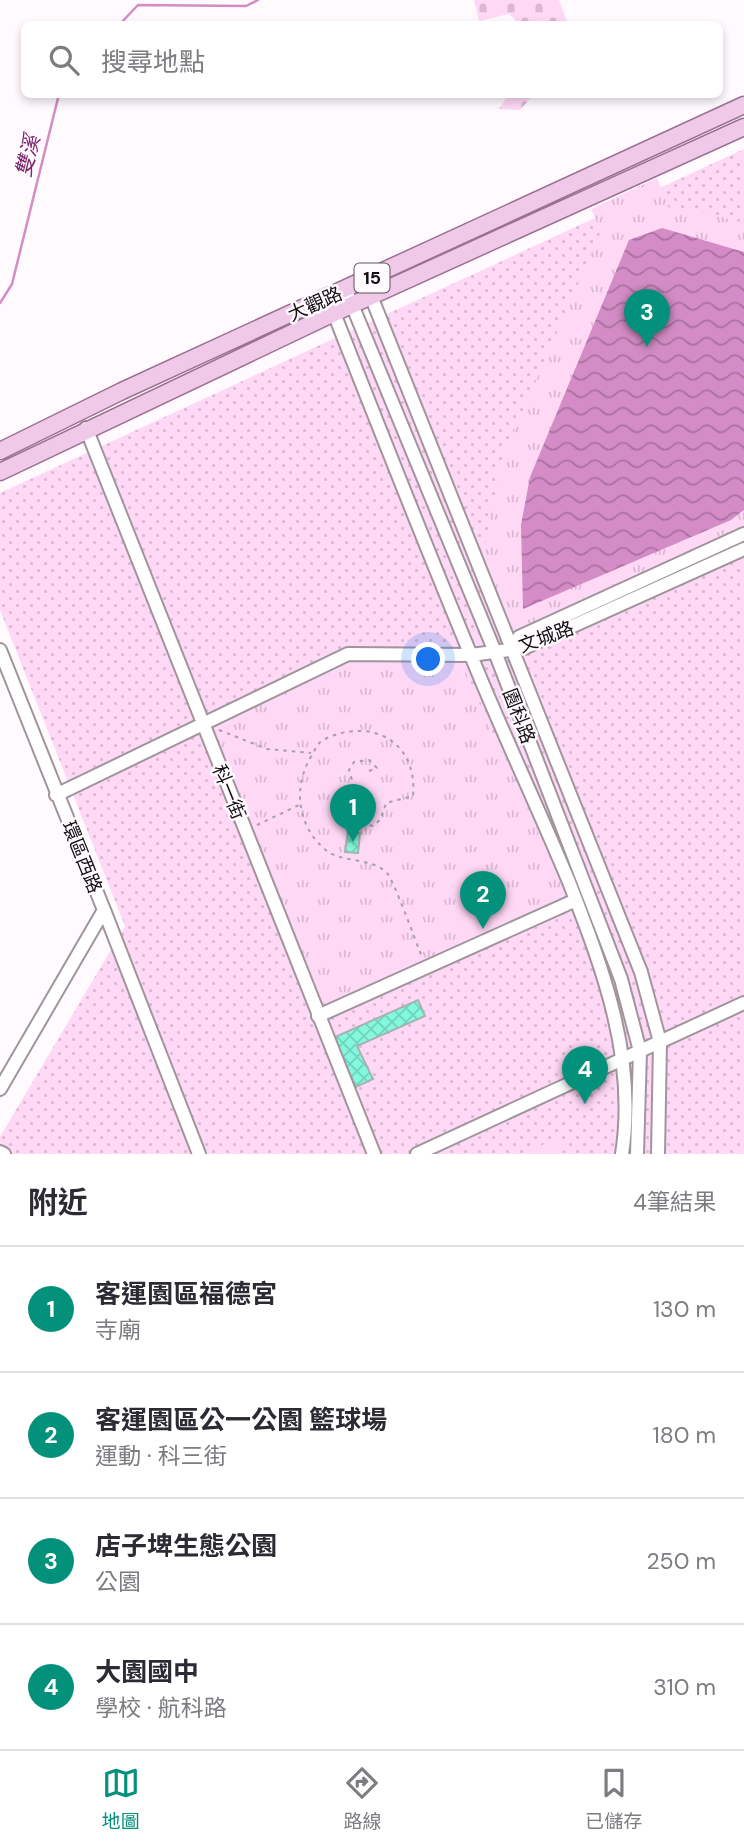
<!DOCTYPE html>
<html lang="zh-TW">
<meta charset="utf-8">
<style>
body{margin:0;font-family:"DM Sans","Noto Sans TC",sans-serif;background:#f7f7f7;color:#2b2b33}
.you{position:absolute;left:429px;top:660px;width:24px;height:24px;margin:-18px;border:5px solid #fff;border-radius:50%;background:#1a73e8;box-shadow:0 0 0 10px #1a73e833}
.badge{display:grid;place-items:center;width:46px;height:46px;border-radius:50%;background:#04917b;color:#fff;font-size:23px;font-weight:700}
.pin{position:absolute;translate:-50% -58px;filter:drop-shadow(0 2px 4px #0008)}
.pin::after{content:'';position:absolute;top:37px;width:24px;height:21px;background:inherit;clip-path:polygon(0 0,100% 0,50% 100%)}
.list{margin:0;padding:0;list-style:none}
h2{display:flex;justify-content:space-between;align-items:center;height:91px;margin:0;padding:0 28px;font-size:30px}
h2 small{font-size:23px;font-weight:400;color:#7c7c81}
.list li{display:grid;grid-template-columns:46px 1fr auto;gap:21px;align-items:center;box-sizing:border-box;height:126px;padding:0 28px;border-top:2px solid #e1e1e2}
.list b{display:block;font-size:26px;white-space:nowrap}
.list p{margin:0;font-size:23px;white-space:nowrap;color:#7c7c81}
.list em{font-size:23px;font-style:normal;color:#7c7c81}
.icon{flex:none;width:38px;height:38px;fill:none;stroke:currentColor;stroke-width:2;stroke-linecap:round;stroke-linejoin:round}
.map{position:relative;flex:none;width:744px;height:1154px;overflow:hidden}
.search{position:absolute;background:#fff;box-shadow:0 4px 10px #0003;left:21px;right:21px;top:21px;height:77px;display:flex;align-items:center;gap:18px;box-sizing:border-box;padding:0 24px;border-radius:10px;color:#7c7c81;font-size:26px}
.sheet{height:595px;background:#fff}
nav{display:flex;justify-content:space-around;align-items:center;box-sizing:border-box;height:98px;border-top:2px solid #e1e1e2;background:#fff;font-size:19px;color:#7c7c81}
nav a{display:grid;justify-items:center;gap:4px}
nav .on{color:#04917b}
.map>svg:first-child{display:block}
</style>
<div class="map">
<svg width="744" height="1154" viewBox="0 0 744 1154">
<defs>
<pattern id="grass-dots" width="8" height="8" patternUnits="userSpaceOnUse" patternTransform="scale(1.75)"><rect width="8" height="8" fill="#ffd8f6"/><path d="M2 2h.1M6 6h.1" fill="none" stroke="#dab8d2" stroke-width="1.8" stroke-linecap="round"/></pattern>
<pattern id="cemetery-stones" width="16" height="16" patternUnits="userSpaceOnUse" patternTransform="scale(1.75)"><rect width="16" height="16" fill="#ffd8f6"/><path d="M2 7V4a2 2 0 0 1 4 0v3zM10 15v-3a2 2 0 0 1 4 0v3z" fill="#dab8d2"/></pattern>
<pattern id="park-tufts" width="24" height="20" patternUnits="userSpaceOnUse" patternTransform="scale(1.75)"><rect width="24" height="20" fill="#ffd8f6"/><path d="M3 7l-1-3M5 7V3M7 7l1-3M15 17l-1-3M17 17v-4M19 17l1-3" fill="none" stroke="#dab8d2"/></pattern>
<pattern id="water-waves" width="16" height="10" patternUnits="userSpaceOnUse" patternTransform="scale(1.75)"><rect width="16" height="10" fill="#d38cc5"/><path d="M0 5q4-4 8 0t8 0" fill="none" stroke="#aa719f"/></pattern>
<pattern id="building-cross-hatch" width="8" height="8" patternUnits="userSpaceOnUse" patternTransform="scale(1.75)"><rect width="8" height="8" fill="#83f8dd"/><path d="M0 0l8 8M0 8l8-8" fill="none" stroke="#70d3bd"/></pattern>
</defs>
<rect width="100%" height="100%" fill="#fffafe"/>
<!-- grass -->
<path fill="url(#grass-dots)" d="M744 149V1154H0V1137L125 926 0 610V493Z"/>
<!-- cemetery -->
<path fill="url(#cemetery-stones)" d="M474 0H559L568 24H519L509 14 479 21Z
M508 95V94L533 95 520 110 499 109Z"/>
<!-- park -->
<path fill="url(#park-tufts)" d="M657 178 669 208 707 213 744 223V525L511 632 483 555 501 462 601 231 591 209Z
M349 661H460L568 898 321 1010 210 728Z"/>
<!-- garden -->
<path fill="#ffd8f6" d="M516 895 526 917 473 941 463 917Z
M558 1138 565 1150 556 1154H522Z"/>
<!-- water -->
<path fill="url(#water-waves)" d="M662 228 744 252V510L731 520 523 609 521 525 530 477 629 240Z"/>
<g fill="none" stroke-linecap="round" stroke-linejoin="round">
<!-- stream -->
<path stroke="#d38cc5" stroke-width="2.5" d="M120 24 138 5 246 6 258 0
M0 303 12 284 59 94"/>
</g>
<!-- building -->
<path fill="url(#building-cross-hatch)" stroke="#a5b4b0" stroke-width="2" d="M348 831 360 833 358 853 345 852Z
M418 1000 425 1016 357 1046 373 1079 356 1087 333 1038Z"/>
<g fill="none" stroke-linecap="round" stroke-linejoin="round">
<defs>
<path id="minor" d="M365 281 641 972 660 1042 658 1154
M346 290 495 652 621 979 640 1051 637 1154
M328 298C375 417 421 535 470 653 501 730 537 805 569 882 603 969 637 1059 622 1154
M86 428 374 1154
M510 649 519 637 744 534
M0 650 104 910 0 1089
M56 795 348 654 471 655 524 648 744 549
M104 910 199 1154
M318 1016 576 900
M0 1152 4 1154
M417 1154 744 1003"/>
<path id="major" d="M0 451 122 391 744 105
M0 472 334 313 744 127"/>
</defs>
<!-- minor casing -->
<use href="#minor" stroke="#a0959d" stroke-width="16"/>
<!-- major casing -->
<use href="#major" stroke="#9b7092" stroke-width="19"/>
<!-- path -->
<path stroke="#a6a2a5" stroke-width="2" stroke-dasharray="3.5 5" stroke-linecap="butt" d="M219 730 267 749 311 753
M369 771 377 768 369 760 354 762 349 770 355 790 334 803 340 817 373 826 381 819 386 803 413 796C418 741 371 717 325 739 318 742 316 748 312 755 292 787 297 827 327 851 343 863 371 857 387 873 394 881 416 942 422 957
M257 825 299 805"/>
<!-- minor -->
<use href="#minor" stroke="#fff" stroke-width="12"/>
<!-- major -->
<use href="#major" stroke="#efc9e7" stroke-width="16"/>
</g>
<g text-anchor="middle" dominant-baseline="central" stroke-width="5" stroke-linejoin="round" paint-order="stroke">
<!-- shield labels -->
<rect fill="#fffafe" stroke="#5a5659" stroke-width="2" x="354.5" y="263.5" width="35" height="29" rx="5"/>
<g font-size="18" font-weight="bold" fill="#130f12">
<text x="372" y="278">15</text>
</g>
<!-- street labels -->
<g font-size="19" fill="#130f12" stroke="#fffafe">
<text transform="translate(315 304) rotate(-24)">大觀路</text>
<text transform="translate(546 637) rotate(-20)">文城路</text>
<text transform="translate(519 716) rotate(69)">園科路</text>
<text transform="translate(229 792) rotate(68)">科一街</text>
<text transform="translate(82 857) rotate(68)">環區西路</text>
</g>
<!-- water labels -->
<g font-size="21" font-style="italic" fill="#7b276e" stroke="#fffafe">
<text transform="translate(28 156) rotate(-76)">雙溪</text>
</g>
</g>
</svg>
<div class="you"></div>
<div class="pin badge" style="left:353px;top:842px">1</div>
<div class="pin badge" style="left:483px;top:929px">2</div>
<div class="pin badge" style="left:647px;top:347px">3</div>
<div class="pin badge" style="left:585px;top:1104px">4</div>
<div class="search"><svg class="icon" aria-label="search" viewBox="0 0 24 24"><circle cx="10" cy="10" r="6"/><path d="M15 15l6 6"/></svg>搜尋地點</div>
</div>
<section class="sheet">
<h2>附近<small>4筆結果</small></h2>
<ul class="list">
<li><span class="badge">1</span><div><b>客運園區福德宮</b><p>寺廟</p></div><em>130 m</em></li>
<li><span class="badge">2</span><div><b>客運園區公一公園 籃球場</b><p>運動 · 科三街</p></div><em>180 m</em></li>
<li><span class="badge">3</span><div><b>店子埤生態公園</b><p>公園</p></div><em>250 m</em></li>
<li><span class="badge">4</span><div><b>大園國中</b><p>學校 · 航科路</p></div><em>310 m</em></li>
</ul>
</section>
<nav>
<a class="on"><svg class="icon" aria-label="map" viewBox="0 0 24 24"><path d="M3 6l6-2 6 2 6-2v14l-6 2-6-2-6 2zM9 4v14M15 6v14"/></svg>地圖</a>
<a><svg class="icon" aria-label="directions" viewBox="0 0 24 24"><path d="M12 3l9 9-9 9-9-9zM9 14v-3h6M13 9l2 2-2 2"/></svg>路線</a>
<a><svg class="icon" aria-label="saved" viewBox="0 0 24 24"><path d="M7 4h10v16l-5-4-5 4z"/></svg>已儲存</a>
</nav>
